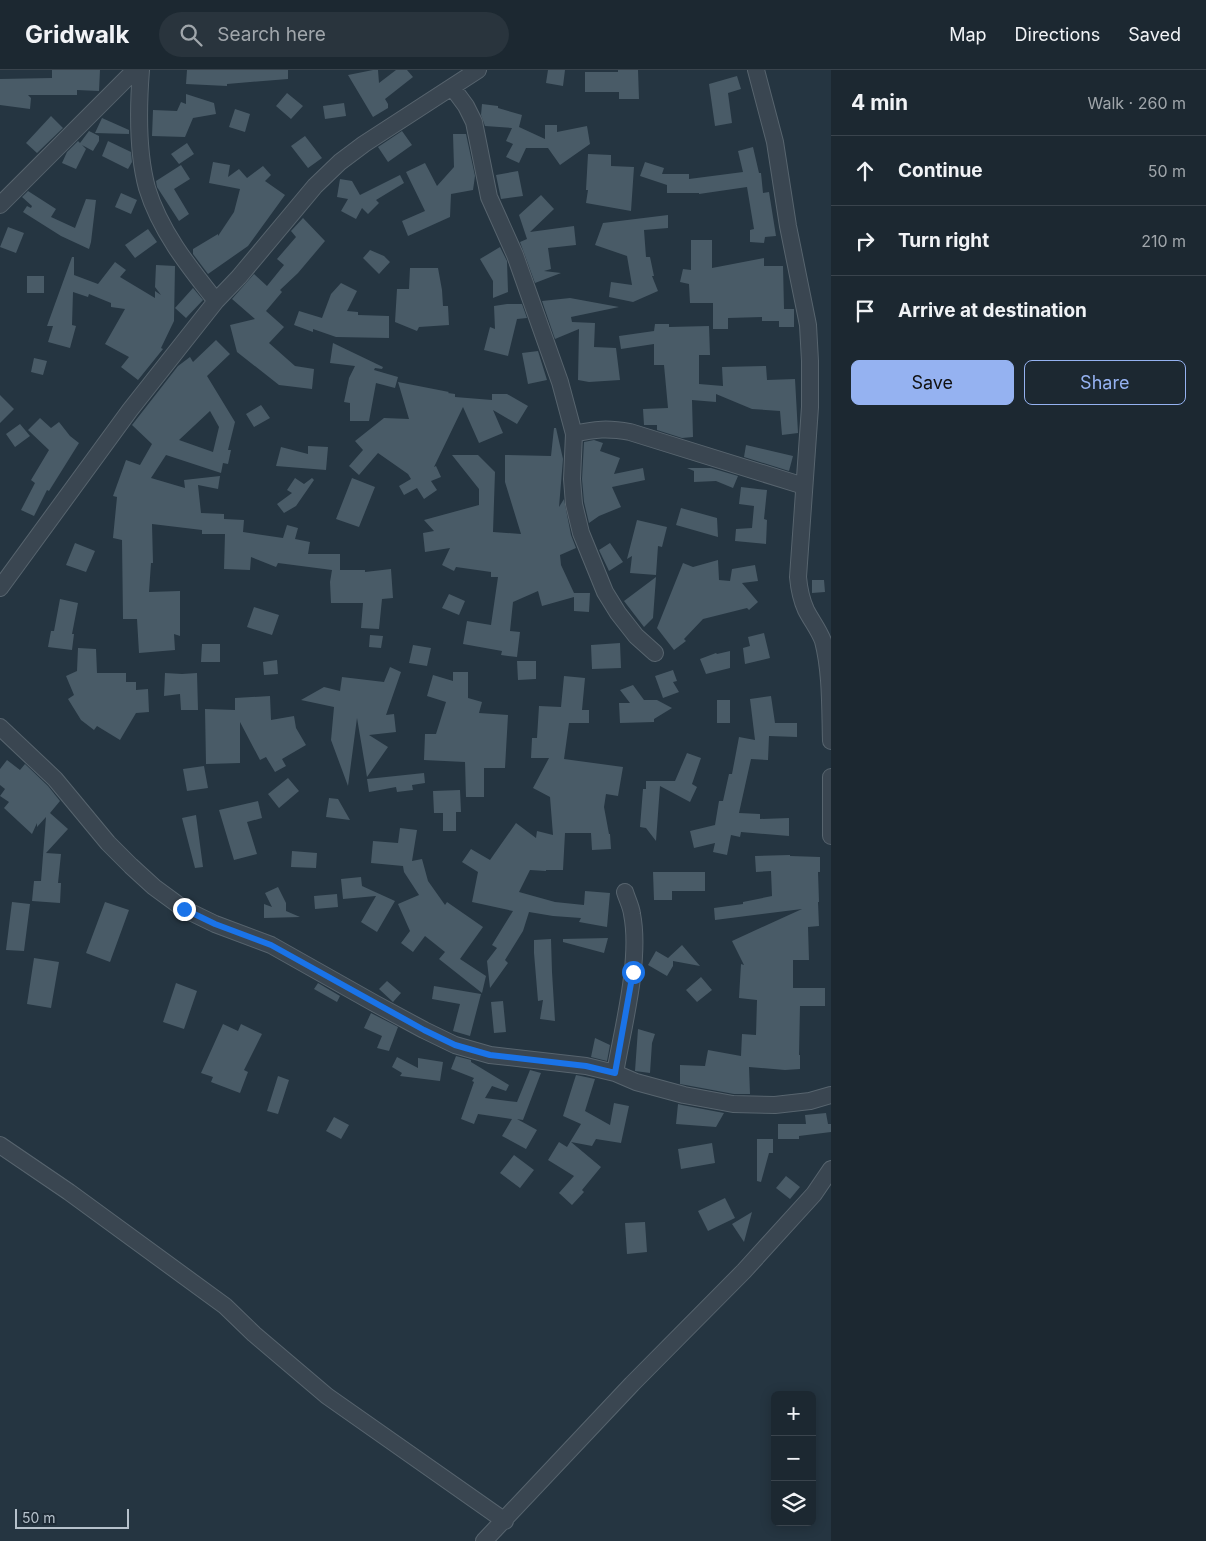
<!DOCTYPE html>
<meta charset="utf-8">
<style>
body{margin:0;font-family:Inter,sans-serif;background:#29343d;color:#f1f3f6}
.controls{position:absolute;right:15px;bottom:15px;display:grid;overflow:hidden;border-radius:8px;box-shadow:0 2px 12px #0003}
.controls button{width:45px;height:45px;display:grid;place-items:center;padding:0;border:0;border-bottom:1px solid #3a444d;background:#1c2831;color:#f1f3f6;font:25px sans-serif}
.scale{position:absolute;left:15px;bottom:12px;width:114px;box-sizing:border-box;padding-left:5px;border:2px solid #b6c1cb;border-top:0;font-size:14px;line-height:18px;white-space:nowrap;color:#b6c1cb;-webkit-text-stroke:4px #1e2b36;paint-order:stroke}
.stop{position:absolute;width:15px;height:15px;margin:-11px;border:4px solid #1a73e8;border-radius:50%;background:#fff}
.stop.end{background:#1a73e8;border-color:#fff;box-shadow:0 1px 5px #0008}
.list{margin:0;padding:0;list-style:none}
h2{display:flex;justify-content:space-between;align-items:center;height:65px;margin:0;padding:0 20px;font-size:21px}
h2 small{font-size:16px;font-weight:400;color:#a0a6ab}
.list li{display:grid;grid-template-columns:32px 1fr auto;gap:15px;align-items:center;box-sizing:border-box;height:70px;padding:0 20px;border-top:1px solid #3a444d}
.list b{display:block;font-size:19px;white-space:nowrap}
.list em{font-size:16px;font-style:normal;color:#a0a6ab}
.actions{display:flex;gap:10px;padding:15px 20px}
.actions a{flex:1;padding:11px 0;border:1px solid #95b2f1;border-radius:8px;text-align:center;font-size:18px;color:#95b2f1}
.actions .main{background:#95b2f1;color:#111}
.icon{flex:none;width:28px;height:28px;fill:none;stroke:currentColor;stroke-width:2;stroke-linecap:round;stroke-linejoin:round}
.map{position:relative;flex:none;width:831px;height:1471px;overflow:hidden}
header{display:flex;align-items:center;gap:30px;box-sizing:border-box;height:70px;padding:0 25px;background:#1c2831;border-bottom:1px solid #3a444d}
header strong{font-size:24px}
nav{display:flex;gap:28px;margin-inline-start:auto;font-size:18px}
.search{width:350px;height:45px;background:#29343d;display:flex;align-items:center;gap:12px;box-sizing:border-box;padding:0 18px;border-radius:28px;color:#a0a6ab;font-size:19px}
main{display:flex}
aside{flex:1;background:#1c2831}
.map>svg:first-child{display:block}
</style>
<header>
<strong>Gridwalk</strong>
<div class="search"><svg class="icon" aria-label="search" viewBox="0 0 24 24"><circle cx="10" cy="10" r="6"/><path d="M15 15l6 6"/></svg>Search here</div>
<nav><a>Map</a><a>Directions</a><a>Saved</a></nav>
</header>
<main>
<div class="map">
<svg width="831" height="1471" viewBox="0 0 831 1471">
<rect width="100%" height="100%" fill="#253541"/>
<!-- building -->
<path fill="#495b67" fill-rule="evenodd" d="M52 0H100L99 21 77 20V25H28L31 28 30 39 0 35V9L52 8Z
M187 0H288V9L227 14V16L186 14Z
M373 0H378L379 13 396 0H407L413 7 385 29 388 34V38L373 47 348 5Z
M548 0H565L563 16 546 13Z
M618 0H638L639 29H619V22H585V2H618Z
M737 6 741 19 728 23 732 53 715 56 709 14Z
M287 23 303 36 291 49 276 36Z
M186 24 214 33 216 44 193 48 185 67 152 66 153 40 177 41 181 32 186 34Z
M344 33 346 46 325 49 323 36Z
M482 34 498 36V38L522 45 519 57 545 69V55H557V62L587 56 590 74 560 95 548 78H526L519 93 506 87 513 74 506 71 512 58 485 56 481 45Z
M235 39 250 44 245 62 229 57Z
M51 46 63 58 37 83 26 73Z
M102 48 129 60V64L95 63Z
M89 61 99 66V71L93 81 82 75 86 79 76 99 62 93 67 82 78 71 80 73Z
M402 61 412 75 388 92 378 77Z
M453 64H466L475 106 473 120 451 124 450 147 408 166 402 151 425 141 406 102 425 93 437 116 454 97Z
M305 66 322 88 308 98 291 76Z
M108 71 131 82 132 92 128 99 102 86Z
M187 73 194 84 179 94 171 84Z
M753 77 759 103H761L763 123 769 122 776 166 765 167 764 173 750 172V160L754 159 747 117 699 124V123H667V115L640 106 645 92 664 98 662 104H689V109L743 102 738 81Z
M588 84 611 85V96L634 97 631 141 586 133 588 120H586Z
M213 92 230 95 228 107 239 99 247 108 263 96 271 105 265 111 285 125 248 176 208 204 193 184V179L218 164V166L234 142 240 119 209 113Z
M181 95 190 109 174 119 189 144 179 151 157 117 156 111Z
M518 101 523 126 501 129 496 105Z
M400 105 404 113 376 130 379 133 368 144 362 138 356 149 341 141 348 129 337 127 340 109 352 111 360 125Z
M28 121 56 139 51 147 75 158 86 129 96 130 91 172 89 179 61 166 23 142 27 136 31 138 32 136 22 127Z
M121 123 137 130 131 144 115 137Z
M541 125 554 139 530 162 574 156 576 175 548 178 551 199 544 201 561 203 535 213 520 172 527 169 519 145Z
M668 145V158L644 160 646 187H650L654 206H652L658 221 633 232 609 227 611 212 632 215 627 186 595 175 603 153Z
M303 148 325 171 298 203 280 220 282 222 266 241 284 257 269 273 295 296 314 299 312 319 279 315 237 282 230 255 255 249 232 229 254 204 267 216 284 195 277 189 296 167 291 161Z
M8 157 24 163 16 183 0 177Z
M148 159 157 172 135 188 125 175Z
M691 170H712V198L764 188V196H783L784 239H794V257H779V251H762V247L728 248V259H713V233H690L689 214 680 212 683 199 691 200Z
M500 177 507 191 508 222 493 228V211L480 189Z
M370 180 384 186 390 192 379 204 363 188Z
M72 187H74V205L98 214 115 192 126 200 120 207 155 228V221L161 225 155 217 156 195 175 196 174 251 161 278 163 279 138 310 121 297 129 287 105 274 125 239 111 237V233L89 224 88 227 73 222 72 255 76 256 70 278 48 272 53 256H47Z
M410 198H438L442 220 443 236H448L449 255 419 257 417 261 395 252 397 219H409Z
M27 206H44V223H27Z
M341 213 357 221 347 241 358 242V245L389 246V268L336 267 313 259V262L294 255 299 241 322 248 331 224Z
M193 218 203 230 186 248 175 238Z
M570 228 619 237 571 247 572 252 595 253 594 277 616 278 620 310 589 312 578 310 579 259 555 269 542 231Z
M507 234H522L527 248 517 249 508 286 484 280 490 257 495 259 494 236Z
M655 254H669V257L709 256 710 285H699V314L723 316 722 297 766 296 767 310 795 309 798 363 782 365 780 341 752 339 716 324V332L692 330 693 367 682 368 657 360V355H644L643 339 668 338 664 295H654V274L621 279 619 266 654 261Z
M216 270 230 284 207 306 235 352 228 380H231L228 394 223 393 221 403 166 385 151 408 185 418 184 410 220 406 218 419 198 415 201 443 224 444V449L244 450 243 462 283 468 287 455 298 458 295 469 310 472 308 484H340V500H365V502L391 499 393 528 382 529 379 559 361 558 363 533H331L330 512 332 500 278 493 276 497 251 487 250 500 224 499 225 464H202V460L152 454 153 493H151L149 522 180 521V566L174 564 175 580 139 583 137 549H123L122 470 113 468 117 427 113 426 126 390 140 395 152 374 132 355 178 296 190 287 193 292ZM210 341 219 357 213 382 179 370Z
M333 273 383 297 382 299 375 298 374 300 398 307 395 318 376 313 369 351H350V333L344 332 349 308 355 296 330 293Z
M538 281 547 310 528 314 522 283Z
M34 288 47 291 43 305 31 302Z
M398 312 449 322 448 323 455 324V327L492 330V324H507L528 336 517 354 493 340 503 363 479 373 463 337 434 397 436 396 441 407 431 411 437 420 424 429 417 418 404 425 399 416 411 409 408 404 378 383 359 405 349 396 363 380 355 371 384 348 409 349Z
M0 325 14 339 0 353Z
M261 335 270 348 254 357 246 344Z
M40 348 51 358 59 352 70 366 79 373 49 421 47 420 34 446 21 440 35 413 31 410 49 380 28 360Z
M20 354 30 366 15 377 6 364Z
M554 358H556L563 389 559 437 564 429 571 465 576 478 560 485 561 495 574 523H590L589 542 574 541V527L542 536 538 521 513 532 510 561 520 562 517 587 501 585 502 581 463 574 467 551 491 555 498 507H491V502L456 497 454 501 442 495 450 478 425 482 423 463 434 461 424 450 479 435V419L452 385H478L495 402 493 462 521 464 505 412V385L551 386Z
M594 370 603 373 600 381 620 388 614 404 643 398 645 410 612 417 621 437 599 446 589 453 584 432 582 409 584 372Z
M746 375 793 386 789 401 744 387Z
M308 376 328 377 326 400 276 396 281 377 308 384Z
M687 398H711L738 406 733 418 716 411 694 412V401Z
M295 408 304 414 312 408 314 410 296 436 284 443 277 434 292 423 287 420Z
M352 408 375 417 359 457 336 449Z
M741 417 767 420 764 449 767 450 766 474 735 471 736 459 752 458 754 436 739 434Z
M681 438 717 448 718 467 676 455Z
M637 450 667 457 662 477 658 476 656 505 630 503 632 486 627 489Z
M75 473 95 481 86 502 66 495Z
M610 473 623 492 609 501 599 480Z
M718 490 719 510 730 511 732 499 755 495 758 511 742 513 758 532 749 540 747 538 703 549 684 569 686 571 674 580 657 558 683 493 693 497Z
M656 507 653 548 644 557 624 531Z
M812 510H824L825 522 812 523Z
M449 524 465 531 459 545 442 538Z
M60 529 78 533 72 564H74L72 580 48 577 51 561H54Z
M254 537 279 545 272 565 247 557Z
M764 563 770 588 745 594 743 578 750 576 748 567Z
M370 565 383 566 381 578 369 577Z
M620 573 621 598 592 599 591 575Z
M202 574H220V592H201Z
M413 575 431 578 427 596 409 593Z
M78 578 96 579 97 603H126V612H136V620L148 619 149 642 136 643 120 670 97 656 94 660 81 650 68 629 74 625 66 606 77 601Z
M730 581V598L706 604 700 589 716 583 717 584Z
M277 590 278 604 264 605 263 592Z
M517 591H536V609L518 610Z
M390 597 401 602 386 645 394 644 396 662 369 665 388 677 367 707 357 648 348 716 331 670 334 637 301 630 324 617 340 621 342 607 384 612Z
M673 600 677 611 673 612 679 622 663 628 655 606Z
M453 602H468V628L482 632 479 643 508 645 505 698H484V727H466L465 692 424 690 425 664H436L446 632 427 626 433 605 453 611Z
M165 603 182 604 197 603 198 640H181L180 624 164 626Z
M564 606 585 608 582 640H589V653H569L564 689 623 697 618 726 606 724 604 737 609 764H610L611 779 592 780 591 763H565L563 800H546V801L530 800 519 822 555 832 584 835 585 821 610 823 607 857 579 852 581 848 553 846 529 842 523 861 505 890 508 893 490 918 487 891 497 878 492 875 513 841 472 832 478 802 462 792 471 779 490 790 516 753 536 768 537 761 553 765 550 727 533 718 549 688H531L532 668H537L539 636 561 637Z
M633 615 644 630H657L672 638 654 649V652L620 653 619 633H630L620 620Z
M270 626 271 650 294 646 296 658 306 675 282 689 286 696 275 702 266 687 260 690 240 652V693L206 694 205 639 235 640V628Z
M771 626 775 653H797V667L769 666 768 690 751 689 739 743 760 744V749L789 748V766L741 762 740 767 731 765 727 785 713 782 715 773 694 778 690 761 715 755 719 731H723L729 704H732L739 667 755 670 750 629Z
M717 630H730V653H717Z
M687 683 701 688 692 714 697 717 690 732 660 716 656 771 646 758 640 757 643 719H646V711H675Z
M7 690 20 700 25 694 48 716 60 731 50 743 68 759 46 783 61 784 58 813H61L60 833 32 831 34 811H41L46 747 37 757V753L32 764 4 738 9 732 0 726 5 719 0 715V699Z
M204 696 208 718 187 721 183 699Z
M424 703 425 713 412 715 413 720 397 722 396 717 369 722 367 709Z
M288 708 299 721 279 738 268 724Z
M460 720 461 742H456V761H443V743H434L433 721Z
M329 728 338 729 350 750 326 747Z
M258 731 262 748 247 752 257 784 234 790 219 740Z
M196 745 203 797 195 798 182 748Z
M400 758 417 760 412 791 422 789 428 811 445 835 447 832 483 857 460 889 486 906 482 923 439 889 445 882 425 866 413 882 401 873 410 861 398 834 419 825 404 802 403 796 371 793 373 771 398 773Z
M292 781 317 783 316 798 291 797Z
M790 785V786L820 787V802H818L819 832H818L819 856 808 857 809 890H793V918H825V936H800L799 985H800V999L785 1000 749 997 750 1024H734L680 1014V995L705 996 708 980 741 986 742 964 756 965 757 930 739 928 741 894 744 895 732 871 802 839 715 850 714 838 743 834V832L772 826 771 801 756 802 755 786Z
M653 802H705V821H672V830H654Z
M361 807 362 816 395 831 377 862 361 852 376 826 343 829 341 809Z
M278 817 286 833V841L300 847 264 848V834L272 837 265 823Z
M337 824 338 837 315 839 314 826Z
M12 832 30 834 24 881 6 880Z
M105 832 129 840 110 892 86 883Z
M608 868 604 883 563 872V869Z
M551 869 552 902 555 951 540 949 543 930 538 931 534 883V870Z
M682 875 700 896 673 891V896L667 906 648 895 656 881 668 888Z
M34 888 59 892 51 938 27 934Z
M701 907 712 920 697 932 686 920Z
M387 911 401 923 393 932 379 919Z
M176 913 197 921 184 959 163 952Z
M318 913 340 926 337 932 314 919Z
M434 916 481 924 470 966 453 961 460 934 432 929Z
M503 931 506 962 494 963 491 932Z
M371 943 398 957 389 981 377 978 382 966 364 958Z
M223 954 238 961 241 954 262 964 244 1000 248 1002 240 1023 211 1012 213 1007 201 1003Z
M638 959 655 964 652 973 650 1003 635 1001Z
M595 968 610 975 607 991 591 987Z
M456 986 471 990V992L509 1015 506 1021 492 1016 485 1028 517 1032 530 1000 541 1003 523 1050 517 1049 537 1060 526 1079 502 1066 512 1049 478 1044 474 1054 461 1049 474 1012 472 1011 474 1008 451 999Z
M397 987 418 998V988L443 992 440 1011 400 1006 402 1003 392 997Z
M576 1005 595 1009 585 1041 610 1055 614 1033 629 1036 621 1073 596 1069 592 1076 571 1072 601 1097 582 1120 584 1122 572 1135 559 1123 574 1106 548 1090 559 1072 567 1077 581 1054 563 1046Z
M278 1006 289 1010 278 1044 267 1041Z
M678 1034 682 1035 724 1043 716 1057 676 1054Z
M826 1043 828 1054H831V1062L799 1066V1069H778V1054H806L805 1045Z
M334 1047 349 1055 341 1069 326 1061Z
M757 1069H773V1083H769L761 1112 757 1111Z
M712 1073 715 1093 681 1099 678 1079Z
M514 1085 534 1100 520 1118 500 1103Z
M786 1106 800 1117 790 1129 776 1118Z
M725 1128 735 1148 708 1161 698 1141Z
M752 1142 744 1172 732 1154Z
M645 1152 647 1182 627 1184 625 1153Z"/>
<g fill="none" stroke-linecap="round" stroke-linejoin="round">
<defs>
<path id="minor" d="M141 0C138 38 137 81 147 118 160 161 189 197 216 231
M756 0 775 72 788 156 808 255 810 291V337L798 507C799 518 801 529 806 540 811 550 819 560 823 571 831 602 830 638 831 671
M452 17 466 36 474 52 489 127 515 185 560 312 574 364 572 409 574 434 581 463 605 522 618 543 636 566 655 583
M0 135 135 0
M574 364C595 359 608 358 630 362L804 416
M0 518 130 340 216 231 239 207 315 116 340 92 364 74 478 0
M0 657 55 709 108 773 131 796 154 817 184 839 215 854 271 875 374 933 424 960 455 975 490 985 586 996 615 1003 636 1012 684 1025 733 1034 775 1035 810 1031 831 1025
M831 707V766
M615 1003C623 957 641 889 632 844 631 836 627 829 625 822
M0 1075 69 1122 225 1236 254 1264 327 1326 505 1451
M484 1471 632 1314 744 1201 814 1124 831 1099"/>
</defs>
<!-- minor casing -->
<use href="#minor" stroke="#57646e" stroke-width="18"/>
<!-- minor -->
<use href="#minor" stroke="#3a4651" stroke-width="16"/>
</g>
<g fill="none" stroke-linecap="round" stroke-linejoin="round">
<!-- route -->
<path stroke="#1a73e8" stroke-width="6" d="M184 839 215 854 271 875 424 960 455 975 490 985 586 996 615 1003 633 902"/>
</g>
</svg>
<div class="controls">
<button>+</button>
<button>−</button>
<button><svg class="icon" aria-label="layers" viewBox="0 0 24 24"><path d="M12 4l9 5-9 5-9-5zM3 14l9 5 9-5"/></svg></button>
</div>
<div class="scale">50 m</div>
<div class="stop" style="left:633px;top:902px"></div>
<div class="stop end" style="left:184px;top:839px"></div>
</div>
<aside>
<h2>4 min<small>Walk · 260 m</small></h2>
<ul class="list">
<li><svg class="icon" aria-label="ahead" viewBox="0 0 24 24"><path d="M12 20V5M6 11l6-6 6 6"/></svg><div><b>Continue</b></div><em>50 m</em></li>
<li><svg class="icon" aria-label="right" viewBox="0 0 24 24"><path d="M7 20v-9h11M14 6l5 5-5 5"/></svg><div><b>Turn right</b></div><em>210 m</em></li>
<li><svg class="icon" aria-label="arrive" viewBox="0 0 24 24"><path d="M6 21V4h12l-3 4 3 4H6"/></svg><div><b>Arrive at destination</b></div></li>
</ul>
<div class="actions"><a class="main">Save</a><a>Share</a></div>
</aside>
</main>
